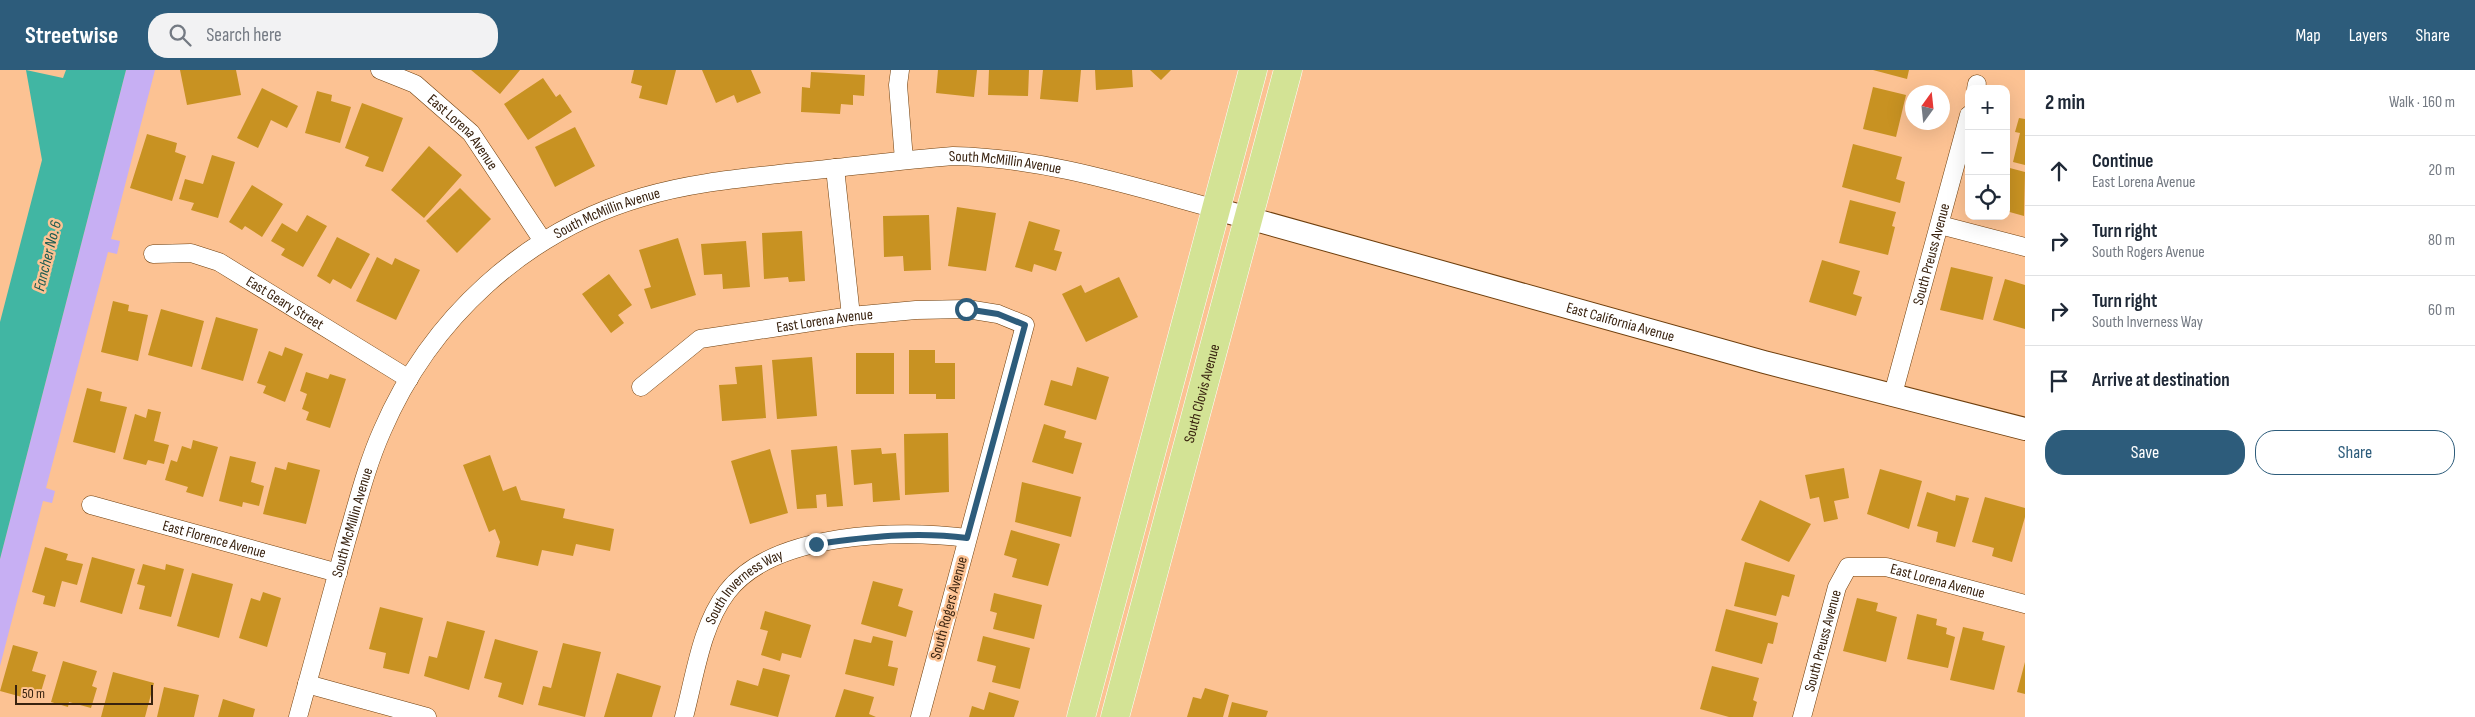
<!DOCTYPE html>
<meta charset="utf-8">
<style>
body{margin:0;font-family:"Sofia Sans Condensed",sans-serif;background:#f2f2f3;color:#1f2937}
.controls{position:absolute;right:15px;top:15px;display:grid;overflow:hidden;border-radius:10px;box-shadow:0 5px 20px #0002}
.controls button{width:45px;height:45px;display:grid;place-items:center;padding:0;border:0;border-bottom:1px solid #e0e1e3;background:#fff;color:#1f2937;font:25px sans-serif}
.compass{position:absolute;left:1905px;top:15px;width:45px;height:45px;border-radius:50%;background:#fff;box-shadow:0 5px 20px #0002;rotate:15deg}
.scale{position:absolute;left:15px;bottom:12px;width:138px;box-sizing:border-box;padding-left:5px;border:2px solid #38220f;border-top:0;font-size:14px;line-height:18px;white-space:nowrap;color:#38220f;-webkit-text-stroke:4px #fcc293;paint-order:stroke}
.stop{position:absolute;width:15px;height:15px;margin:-11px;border:4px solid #2d5c7b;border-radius:50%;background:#fff}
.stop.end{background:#2d5c7b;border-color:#fff;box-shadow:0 1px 5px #0008}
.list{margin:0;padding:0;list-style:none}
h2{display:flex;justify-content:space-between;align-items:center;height:65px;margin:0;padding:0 20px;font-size:21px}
h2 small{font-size:16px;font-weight:400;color:#747a83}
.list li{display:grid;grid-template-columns:32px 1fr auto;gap:15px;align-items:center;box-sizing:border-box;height:70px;padding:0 20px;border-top:1px solid #e0e1e3}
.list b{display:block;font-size:19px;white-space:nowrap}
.list p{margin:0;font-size:16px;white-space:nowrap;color:#747a83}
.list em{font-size:16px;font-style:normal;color:#747a83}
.actions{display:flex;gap:10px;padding:15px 20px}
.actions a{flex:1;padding:11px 0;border:1px solid #2d5c7b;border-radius:20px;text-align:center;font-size:18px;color:#2d5c7b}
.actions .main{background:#2d5c7b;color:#fff}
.icon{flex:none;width:28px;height:28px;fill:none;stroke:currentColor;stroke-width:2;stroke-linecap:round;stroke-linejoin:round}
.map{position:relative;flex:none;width:2025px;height:647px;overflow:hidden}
header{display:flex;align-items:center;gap:30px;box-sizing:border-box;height:70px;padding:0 25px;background:#2d5c7b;color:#fff}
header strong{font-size:24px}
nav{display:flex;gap:28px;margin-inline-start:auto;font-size:18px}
.search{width:350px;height:45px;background:#f2f2f3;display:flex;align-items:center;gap:12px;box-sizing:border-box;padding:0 18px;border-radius:20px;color:#747a83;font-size:19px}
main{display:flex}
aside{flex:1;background:#fff}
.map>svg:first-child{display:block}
</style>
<header>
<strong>Streetwise</strong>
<div class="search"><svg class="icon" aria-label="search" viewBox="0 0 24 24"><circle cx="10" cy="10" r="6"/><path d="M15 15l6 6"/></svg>Search here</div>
<nav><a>Map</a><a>Layers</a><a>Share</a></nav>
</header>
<main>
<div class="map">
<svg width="2025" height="647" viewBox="0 0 2025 647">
<rect width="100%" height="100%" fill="#fcc293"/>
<!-- green -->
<path fill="#c7aff3" d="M126 0H155L111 169 120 171 117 184 108 182 46 418 55 421 52 433 43 431 0 596V489Z"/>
<!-- water -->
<path fill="#41b6a3" d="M26 0 63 8 66 0H126L0 489V252L42 90Z"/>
<!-- building -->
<path fill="#c89222" d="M180 0H236L241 25 187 35Z
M471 0H520L500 24Z
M634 0H676L667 35 639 28 642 16 631 13Z
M702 0H751L761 23 737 33 734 25 716 33Z
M938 0H977L974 27 936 23Z
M989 0H1029L1028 26 988 25Z
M1043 0H1081L1078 32 1040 29Z
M1095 0H1132L1133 17 1096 20Z
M1150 0H1171L1161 10Z
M1873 0H1909L1907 9Z
M811 2 865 5 864 26 853 25V35L841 34 840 44 801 42 802 17 810 18Z
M543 8 556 27 560 24 572 42 528 70 504 34Z
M1873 17 1906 25 1896 67 1863 59Z
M262 18 298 36 287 58 271 50 258 78 237 68Z
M317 21 332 25 331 31 351 37 340 73 305 63Z
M362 33 403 48 383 102 365 96 369 87 345 78Z
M2019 48 2025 49V95L2013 92 2020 63 2015 62Z
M575 57 595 96 555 117 535 77Z
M147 64 177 73 175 82 186 86 172 131 130 118Z
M1853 74 1902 87 1896 109 1905 112 1900 133 1842 117Z
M429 76 462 105 424 148 391 120Z
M212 85 235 92 218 148 191 140 194 133 179 129 185 109 203 114Z
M2006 97 2025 102 2024 146 2006 141Z
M252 115 283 134 262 167 245 156 242 160 229 152Z
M460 118 491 149 457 183 426 151Z
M1850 130 1896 142 1892 156 1895 157 1888 185 1839 173Z
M957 137 996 143 986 201 948 196Z
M307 145 327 156 303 197 281 185 285 179 271 171 282 153 297 162Z
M929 145 931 200 904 201 903 186 884 187 883 146Z
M1029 151 1060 160 1054 180 1062 182 1056 201 1034 194 1032 202 1015 197Z
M802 161 805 211 789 212 788 207 764 209 762 163Z
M337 167 370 184 351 219 333 209 330 214 317 206Z
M678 168 696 225 651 239 644 219 651 217 639 180Z
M746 171 750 217 723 219 722 204 704 205 701 174Z
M377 187 392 195 395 188 420 200 396 250 356 231Z
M1822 190 1860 201 1853 224 1862 227 1856 246 1809 232Z
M1951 197 1993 207 1983 250 1940 240Z
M609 204 632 235 618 245 624 253 611 263 582 224Z
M1119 207 1138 247 1086 272 1062 224 1081 215 1085 223Z
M2005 209 2025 215V259L1993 250Z
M113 231 129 235 128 241 148 245 138 291 101 282Z
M161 239 204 251 192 297 148 285Z
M216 247 258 259 243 311 201 299Z
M285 277 303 284 285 332 263 323 266 316 257 313 269 281 282 286Z
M909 280H935V293H955V329H936V324H909Z
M856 283H894V324H856Z
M812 287 817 346 777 349 772 290Z
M762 295 766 348 722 351 719 315 737 314 735 297Z
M1077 297 1109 307 1096 350 1044 335 1051 310 1072 316Z
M306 302 328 309 330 304 346 309 330 358 306 350 309 342 302 339 307 324 300 321Z
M87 318 102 322 100 331 127 337 115 383 73 372Z
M148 339 161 342 154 371 169 375 164 394 148 390 146 395 123 389 135 344 146 348Z
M1044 354 1066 361 1064 368 1082 373 1073 404 1032 392Z
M948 363 949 422 905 425 904 364Z
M193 370 218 377 203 427 186 422 188 417 165 410 171 390 177 392 182 376 191 379Z
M837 376 843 436 827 437 826 424 816 425 817 438 797 439 791 380Z
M881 378 882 384 896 383 900 430 873 432 872 413 854 415 851 380Z
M770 379 788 443 750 454 731 391Z
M490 385 503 421 516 416 521 430 565 439 563 448 614 459 610 481 576 474 573 486 542 480 538 496 496 487 500 472 495 459 489 462 463 395Z
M230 386 256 392 251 412 264 416 259 436 243 432 242 437 219 431Z
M288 392 320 400 306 454 263 444 275 397 286 400Z
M1844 398 1849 428 1834 431 1838 449 1824 452 1819 427 1810 429 1805 405Z
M1880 399 1922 411 1909 459 1867 444Z
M1022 412 1081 427 1071 467 1015 452Z
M1927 422 1955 431 1956 425 1969 428 1955 477 1936 472 1938 462 1917 456Z
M1985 427 2025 438V447L2012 492 1992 486 1994 478 1972 472Z
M1760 430 1811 454 1789 492 1741 470Z
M1011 460 1060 474 1048 516 1012 507 1017 489 1004 485Z
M45 477 68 484 66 490 83 494 77 515 62 511 55 537 43 534 45 526 32 522Z
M92 487 135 499 122 544 80 532Z
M1745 492 1795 505 1789 527 1782 525 1776 546 1734 536Z
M143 494 165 500 166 494 184 499 171 547 139 539 145 516 137 514Z
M192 503 233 514 219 568 177 556Z
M873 511 903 519 898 536 913 541 906 567 861 554Z
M263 522 281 528 267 577 239 568 251 528 260 531Z
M994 523 1042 535 1034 569 993 559 997 543 990 541Z
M1857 528 1878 533 1876 541 1897 547 1886 592 1843 581Z
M380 537 423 548 409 604 383 598 386 583 369 579Z
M1726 539 1778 553 1773 574 1768 573 1762 594 1715 581Z
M765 541 811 555 801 588 782 583 780 591 761 585 768 561 760 559Z
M1917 544 1937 549 1936 555 1947 558 1946 564 1955 567 1948 598 1907 589Z
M447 551 485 561 469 620 424 606 429 586 437 588Z
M1963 557 1984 562 1982 570 2005 576 1994 620 1950 610Z
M873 566 893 571 888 596 898 598 894 616 845 604 854 569 871 573Z
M983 566 1030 578 1020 619 992 612 996 596 977 591Z
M495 569 538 581 523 635 498 627 502 613 484 608Z
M563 573 601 582 585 647 538 635 543 616 551 618Z
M13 575 38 582 32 601 46 605 40 625 24 621 22 627 0 621Z
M63 591 97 601 92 616 97 618 91 638 69 632 68 637 51 632Z
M2025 592V624L2017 622Z
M1712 596 1759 608 1753 630 1757 632 1753 647H1729L1700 639Z
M763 598 790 605 778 647 730 635 737 610 758 616Z
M113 602 154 613 145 647H101Z
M617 603 661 616 652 647H604Z
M164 617 199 625 194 647H157Z
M1205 618 1229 625 1223 647H1187L1193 627 1201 629Z
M844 619 874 627 869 644 876 647H835Z
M989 622 1019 631 1014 647H969L972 636 984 640Z
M223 629 255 639 253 647H218Z
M1232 632 1268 641 1266 647H1228Z"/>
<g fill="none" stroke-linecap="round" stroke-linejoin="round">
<defs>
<g id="minor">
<path id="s1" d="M380 0 415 14 471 63 543 171"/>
<path d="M900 0 898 15 904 90"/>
<path d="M1976 19 1977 14"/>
<path d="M835 98 851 246"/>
<path d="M1940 155 2025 177"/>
<path id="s2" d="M153 184 191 183 219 192 409 309"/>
<path id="s3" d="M641 317 700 269 851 246 916 240 967 239 998 244 1025 255 920 647"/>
<path id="s4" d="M1893 324 1969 45"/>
<path id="s5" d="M91 435 338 503"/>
<path d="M307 614 427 647"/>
<path id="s6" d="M298 647C314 589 330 531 346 472 357 435 366 397 382 361 430 249 525 161 643 127 693 112 745 108 797 102 849 97 901 90 953 86 1045 88 1128 115 1216 139"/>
<path id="s7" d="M684 647C695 606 701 556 727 522 773 462 899 459 967 468"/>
<path id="s8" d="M1802 647 1837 517 1848 497H1886L2025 534"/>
</g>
<g id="tertiary">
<path id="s9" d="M1216 139 1764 292 2025 359"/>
</g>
<g id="primary">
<path d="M1081 647 1253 0"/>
<path id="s10" d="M1115 647 1288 0"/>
</g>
</defs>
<!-- minor casing -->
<use href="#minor" stroke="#6f3f0d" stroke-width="19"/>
<!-- tertiary casing -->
<use href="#tertiary" stroke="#6f3f0d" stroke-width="24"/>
<!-- primary casing -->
<use href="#primary" stroke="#fff" stroke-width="29"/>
<!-- minor -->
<use href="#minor" stroke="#fff" stroke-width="18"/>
<!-- tertiary -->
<use href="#tertiary" stroke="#fff" stroke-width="22"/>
<!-- primary -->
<use href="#primary" stroke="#d3e395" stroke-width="28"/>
</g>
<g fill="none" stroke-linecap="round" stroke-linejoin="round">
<!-- route -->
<path stroke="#2d5c7b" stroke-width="6" d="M816 474C867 467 916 461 967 468L1025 255 998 244 966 239"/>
</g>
<g text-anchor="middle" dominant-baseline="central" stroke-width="5" stroke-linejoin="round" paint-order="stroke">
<!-- street labels -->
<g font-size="15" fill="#38220f" stroke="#fcc293">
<text stroke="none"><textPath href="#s1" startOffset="106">East Lorena Avenue</textPath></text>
<text stroke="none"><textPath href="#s6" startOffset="1026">South McMillin Avenue</textPath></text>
<text stroke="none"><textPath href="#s6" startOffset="621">South McMillin Avenue</textPath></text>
<text stroke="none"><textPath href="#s4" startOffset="145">South Preuss Avenue</textPath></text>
<text stroke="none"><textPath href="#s2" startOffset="145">East Geary Street</textPath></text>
<text stroke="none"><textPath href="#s3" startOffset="202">East Lorena Avenue</textPath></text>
<text stroke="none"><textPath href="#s9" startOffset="420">East California Avenue</textPath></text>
<text stroke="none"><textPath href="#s10" startOffset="335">South Clovis Avenue</textPath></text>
<text stroke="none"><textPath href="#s6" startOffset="202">South McMillin Avenue</textPath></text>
<text stroke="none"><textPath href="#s5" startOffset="128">East Florence Avenue</textPath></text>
<text stroke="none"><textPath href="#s8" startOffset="249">East Lorena Avenue</textPath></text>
<text stroke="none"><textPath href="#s7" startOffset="149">South Inverness Way</textPath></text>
<text transform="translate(949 538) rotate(-75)">South Rogers Avenue</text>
<text stroke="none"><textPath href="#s8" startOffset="79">South Preuss Avenue</textPath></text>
</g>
<!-- water labels -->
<g font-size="16" font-style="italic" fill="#1b5a50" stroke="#fcc293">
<text transform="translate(48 186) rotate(-76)">Fancher No. 6</text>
</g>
</g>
</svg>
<div class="controls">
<button>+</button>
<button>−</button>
<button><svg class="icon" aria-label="locate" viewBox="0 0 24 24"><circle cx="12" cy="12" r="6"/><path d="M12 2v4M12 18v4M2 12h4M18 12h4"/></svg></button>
</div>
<svg class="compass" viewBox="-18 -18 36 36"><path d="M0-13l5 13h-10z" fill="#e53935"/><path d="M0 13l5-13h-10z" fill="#747a83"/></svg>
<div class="scale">50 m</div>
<div class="stop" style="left:966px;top:239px"></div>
<div class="stop end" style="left:816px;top:474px"></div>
</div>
<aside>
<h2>2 min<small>Walk · 160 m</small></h2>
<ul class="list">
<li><svg class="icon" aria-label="ahead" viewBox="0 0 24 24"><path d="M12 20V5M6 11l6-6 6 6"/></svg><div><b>Continue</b><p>East Lorena Avenue</p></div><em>20 m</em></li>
<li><svg class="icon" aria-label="right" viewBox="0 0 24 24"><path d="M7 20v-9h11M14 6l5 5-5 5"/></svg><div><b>Turn right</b><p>South Rogers Avenue</p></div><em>80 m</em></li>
<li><svg class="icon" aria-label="right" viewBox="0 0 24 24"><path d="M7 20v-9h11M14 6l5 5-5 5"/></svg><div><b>Turn right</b><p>South Inverness Way</p></div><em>60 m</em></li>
<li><svg class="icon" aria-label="arrive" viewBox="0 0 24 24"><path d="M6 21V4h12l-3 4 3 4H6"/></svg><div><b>Arrive at destination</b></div></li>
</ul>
<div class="actions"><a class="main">Save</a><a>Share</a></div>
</aside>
</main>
